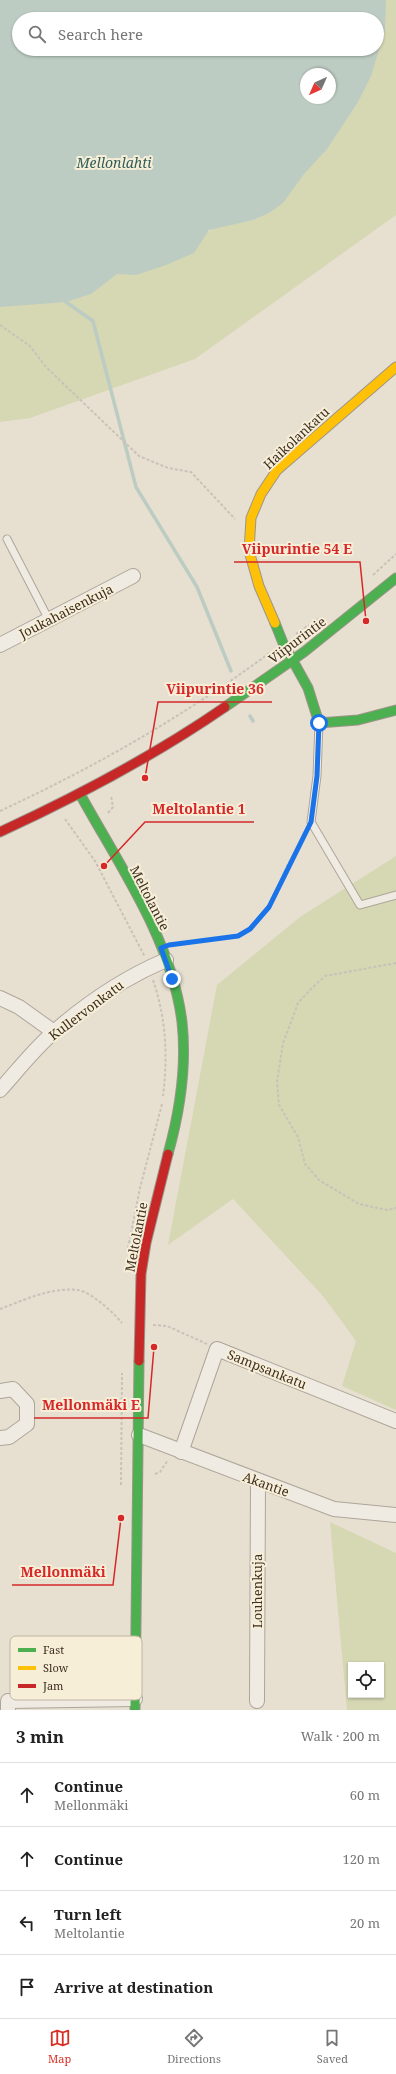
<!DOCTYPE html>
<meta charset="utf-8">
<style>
body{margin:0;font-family:"Noto Serif",serif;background:#f6f6f6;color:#222}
.controls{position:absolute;right:12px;bottom:12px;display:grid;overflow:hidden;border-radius:0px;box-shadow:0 1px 3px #0004}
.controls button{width:36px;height:36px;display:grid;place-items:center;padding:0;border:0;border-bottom:1px solid #e0e0e0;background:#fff;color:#222;font:20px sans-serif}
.compass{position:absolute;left:300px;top:68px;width:36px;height:36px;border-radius:50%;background:#fff;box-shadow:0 1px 3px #0004;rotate:225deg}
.stop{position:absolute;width:12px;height:12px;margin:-9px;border:3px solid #1a73e8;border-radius:50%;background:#fff}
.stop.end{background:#1a73e8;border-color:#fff;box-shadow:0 1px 4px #0008}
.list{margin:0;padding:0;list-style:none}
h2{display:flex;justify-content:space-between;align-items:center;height:52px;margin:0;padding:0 16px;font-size:17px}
h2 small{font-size:13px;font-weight:400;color:#767676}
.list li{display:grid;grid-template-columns:26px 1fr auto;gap:12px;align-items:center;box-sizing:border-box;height:64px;padding:0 16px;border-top:1px solid #e0e0e0}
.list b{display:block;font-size:15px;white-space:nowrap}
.list p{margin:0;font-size:13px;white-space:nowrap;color:#767676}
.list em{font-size:13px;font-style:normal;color:#767676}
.icon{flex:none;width:22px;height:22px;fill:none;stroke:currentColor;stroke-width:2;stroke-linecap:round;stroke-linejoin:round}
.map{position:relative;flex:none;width:396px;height:1710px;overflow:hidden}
.search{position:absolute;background:#fff;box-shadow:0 1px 3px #0004;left:12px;right:12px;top:12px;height:44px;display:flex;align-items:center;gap:10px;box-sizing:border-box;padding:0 14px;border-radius:22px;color:#767676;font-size:15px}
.sheet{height:308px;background:#fff}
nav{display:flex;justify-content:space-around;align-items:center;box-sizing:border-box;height:56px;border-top:1px solid #e0e0e0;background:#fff;font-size:11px;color:#767676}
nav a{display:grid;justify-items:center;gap:2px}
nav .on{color:#d93025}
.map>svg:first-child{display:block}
</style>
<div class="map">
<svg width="396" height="1710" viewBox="0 0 396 1710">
<rect width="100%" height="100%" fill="#e7e0d1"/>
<!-- green -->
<path fill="#d6d7b3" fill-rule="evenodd" d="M380 0H396V215L195 359 30 418 0 422V298L18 283 150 269 231 217 377 49Z
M396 856V1410L342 1386 356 1341 323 1296 233 1199 168 1245 217 985 300 917Z
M330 1522 396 1553V1710H347ZM351 1665H381V1695H351Z"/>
<!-- water -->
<path fill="#bcccc2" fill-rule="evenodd" d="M0 0H386L385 30 371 76 358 102 327 149 304 174 283 203 269 213 253 220 209 230 194 253 166 265 136 275 117 274 91 294 66 302 0 307ZM19 19H377V49H19ZM306 74H330V98H306Z"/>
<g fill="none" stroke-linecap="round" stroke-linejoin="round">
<!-- stream -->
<path stroke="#bcccc2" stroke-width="3.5" d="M66 302 93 321 136 487 197 587 231 671
M250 716 253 721"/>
<defs>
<path id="lane" d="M7 539 49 620
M319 723 317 776 311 822 360 905 396 895"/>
<path id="street" d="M0 645 133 576
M0 998 19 1007 54 1032
M0 1090C18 1070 34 1049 55 1031 87 1003 126 977 166 960
M0 1391 13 1389 27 1404V1424L9 1437 0 1438
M139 1435 334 1509 396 1515
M181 1452 217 1349 396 1421
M257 1701 258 1481
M8 1710V1701L135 1699"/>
<path id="fast" d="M275 623 283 643 308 688 319 723 358 720 396 710
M225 707 304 652 396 578
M80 794C119 865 172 940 182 1022 187 1067 180 1111 168 1154
M135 1710 139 1361"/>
<path id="slow" d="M275 623 259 586 249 551 251 518 261 494 277 470 396 367"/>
<path id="jam" d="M0 832C78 796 154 756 225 707
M139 1361 141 1274 146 1243 168 1154"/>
</defs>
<!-- lane casing -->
<use href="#lane" stroke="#ada599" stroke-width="9"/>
<!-- street casing -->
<use href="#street" stroke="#ada599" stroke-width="16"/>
<!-- fast casing -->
<use href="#fast" stroke="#9c958a" stroke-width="11"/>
<!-- slow casing -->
<use href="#slow" stroke="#9c958a" stroke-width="11"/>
<!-- jam casing -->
<use href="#jam" stroke="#9c958a" stroke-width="11"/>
<!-- path -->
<path stroke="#c8c2b9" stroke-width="2" stroke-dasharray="3 2" stroke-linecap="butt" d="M0 325 30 346 46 367 139 456 168 468 191 472 235 519
M373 575 396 554
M296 634 318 619
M0 811C97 766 184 716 271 652
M108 813 113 807 111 796
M65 819 95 861 145 957
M175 945 238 936 250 929 269 907 287 866 306 832
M396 963 325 976 311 989 298 1003 290 1025 283 1043 277 1082 279 1105 298 1137 305 1164 319 1180 359 1204 387 1210 396 1208
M153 980C166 1018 168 1056 163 1096
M127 1253 140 1188 162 1104
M0 1309C24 1300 51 1287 78 1290 91 1292 114 1313 122 1323
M153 1325 167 1326 207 1344
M155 1474 160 1472 168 1460
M121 1485 122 1373"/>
<!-- lane -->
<use href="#lane" stroke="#efebe3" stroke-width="7"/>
<!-- street -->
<use href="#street" stroke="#efebe3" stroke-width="14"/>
<!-- fast -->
<use href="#fast" stroke="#4caf50" stroke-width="9"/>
<!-- slow -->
<use href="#slow" stroke="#ffc107" stroke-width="9"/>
<!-- jam -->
<use href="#jam" stroke="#c62828" stroke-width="9"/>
</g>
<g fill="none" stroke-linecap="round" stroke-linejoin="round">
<!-- route -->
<path stroke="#1a73e8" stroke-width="5" d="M172 979 161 948 169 945 238 936 250 929 269 907 311 822 317 776 319 723"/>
</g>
<g text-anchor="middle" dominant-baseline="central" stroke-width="4" stroke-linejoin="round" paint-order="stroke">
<!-- street labels -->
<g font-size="13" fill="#3d2e20" stroke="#f7eed8">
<text transform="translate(296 438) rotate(-43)">Haikolankatu</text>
<text transform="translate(66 611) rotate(-27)">Joukahaisenkuja</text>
<text transform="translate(297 640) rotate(-37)">Viipurintie</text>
<text transform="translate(150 898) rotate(63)">Meltolantie</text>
<text transform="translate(86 1010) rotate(-37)">Kullervonkatu</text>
<text transform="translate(136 1237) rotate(-79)">Meltolantie</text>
<text transform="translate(267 1369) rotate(22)">Sampsankatu</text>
<text transform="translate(266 1484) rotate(20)">Akantie</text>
<text transform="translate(257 1591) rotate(-90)">Louhenkuja</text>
</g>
<!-- water labels -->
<g font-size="14" font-style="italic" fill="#2f5d5a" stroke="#f7eed8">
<text x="114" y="162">Mellonlahti</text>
</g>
</g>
<!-- legend -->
<rect x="10" y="1636" width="132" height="64" rx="6" fill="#f7eed8" stroke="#bfb4a1" stroke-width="1"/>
<rect x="18" y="1648" width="18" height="4" fill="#4caf50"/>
<rect x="18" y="1666" width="18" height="4" fill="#ffc107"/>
<rect x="18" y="1684" width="18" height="4" fill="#c62828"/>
<g font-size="11" fill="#3d2e20">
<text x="43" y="1654">Fast</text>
<text x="43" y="1672">Slow</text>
<text x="43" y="1690">Jam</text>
</g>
<!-- callouts -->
<path fill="none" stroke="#d62828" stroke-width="1.5" d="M366 621L360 562H234M145 778L158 702H272M104 866L145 822H254M154 1347L148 1418H34M121 1518L113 1585H12"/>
<g fill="#d62828" stroke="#f7eed8" stroke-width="1.5">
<circle cx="366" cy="621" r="4"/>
<circle cx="145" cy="778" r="4"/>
<circle cx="104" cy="866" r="4"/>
<circle cx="154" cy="1347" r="4"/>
<circle cx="121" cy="1518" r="4"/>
</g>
<g font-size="14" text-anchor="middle" font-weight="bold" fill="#d62828" stroke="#f7eed8" stroke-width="4" stroke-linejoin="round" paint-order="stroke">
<text x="297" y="554">Viipurintie 54 E</text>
<text x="215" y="694">Viipurintie 36</text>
<text x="199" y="814">Meltolantie 1</text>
<text x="91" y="1410">Mellonmäki E</text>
<text x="63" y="1577">Mellonmäki</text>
</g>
</svg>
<div class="controls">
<button><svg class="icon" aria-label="locate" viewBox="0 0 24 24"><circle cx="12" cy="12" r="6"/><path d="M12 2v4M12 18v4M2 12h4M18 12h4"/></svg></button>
</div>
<svg class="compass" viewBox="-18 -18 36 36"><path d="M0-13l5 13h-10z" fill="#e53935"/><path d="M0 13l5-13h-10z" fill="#767676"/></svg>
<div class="stop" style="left:319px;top:723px"></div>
<div class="stop end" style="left:172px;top:979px"></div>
<div class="search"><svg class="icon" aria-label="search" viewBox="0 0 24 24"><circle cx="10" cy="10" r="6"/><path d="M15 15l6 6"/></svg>Search here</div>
</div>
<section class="sheet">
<h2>3 min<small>Walk · 200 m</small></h2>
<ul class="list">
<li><svg class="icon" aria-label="ahead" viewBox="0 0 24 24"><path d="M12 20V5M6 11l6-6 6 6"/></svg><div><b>Continue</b><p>Mellonmäki</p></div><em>60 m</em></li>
<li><svg class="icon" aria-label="ahead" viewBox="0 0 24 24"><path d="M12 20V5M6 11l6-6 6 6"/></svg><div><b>Continue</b></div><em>120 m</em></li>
<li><svg class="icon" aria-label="left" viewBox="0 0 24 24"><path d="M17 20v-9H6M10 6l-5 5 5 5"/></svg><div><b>Turn left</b><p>Meltolantie</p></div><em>20 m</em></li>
<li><svg class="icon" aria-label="arrive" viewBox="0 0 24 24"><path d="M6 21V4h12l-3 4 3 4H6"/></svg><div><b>Arrive at destination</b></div></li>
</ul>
</section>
<nav>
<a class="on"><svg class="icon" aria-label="map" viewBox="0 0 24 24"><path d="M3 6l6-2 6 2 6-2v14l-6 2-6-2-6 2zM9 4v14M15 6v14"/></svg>Map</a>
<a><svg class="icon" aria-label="directions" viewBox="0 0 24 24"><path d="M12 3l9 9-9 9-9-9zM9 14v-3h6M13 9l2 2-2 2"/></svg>Directions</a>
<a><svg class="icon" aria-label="saved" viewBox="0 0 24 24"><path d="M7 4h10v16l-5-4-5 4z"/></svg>Saved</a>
</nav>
